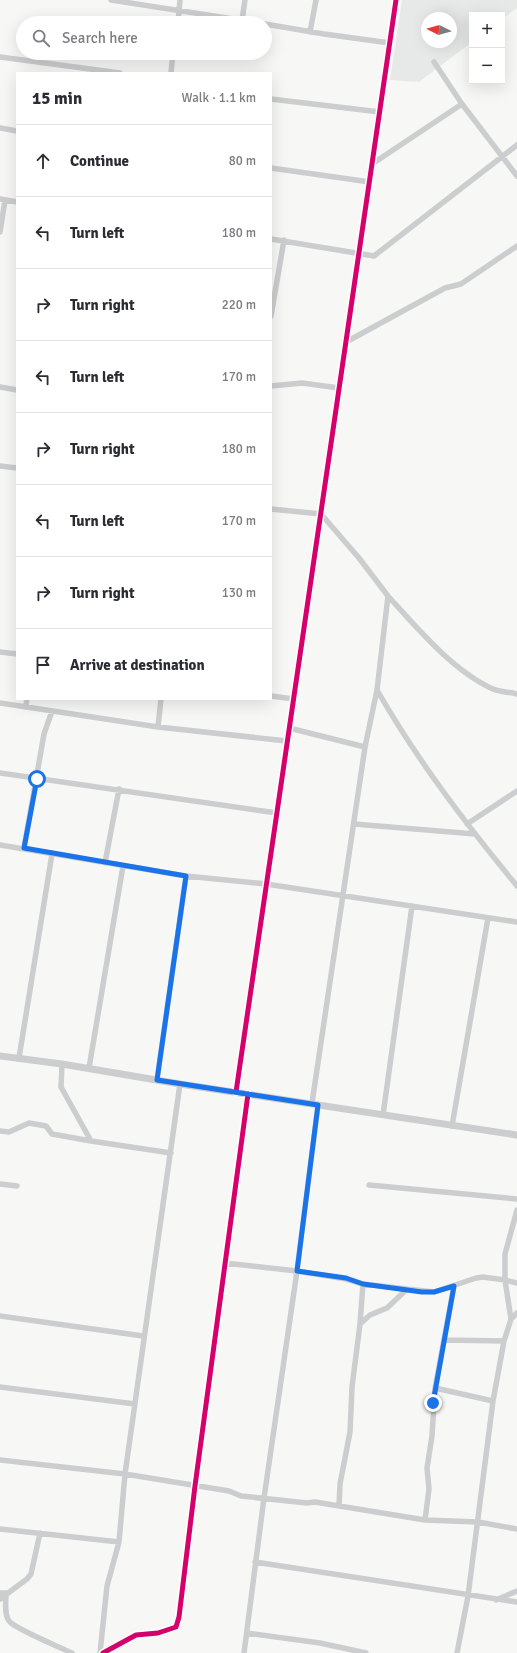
<!DOCTYPE html>
<meta charset="utf-8">
<style>
body{margin:0;font-family:Signika,sans-serif;background:#f7f7f7;color:#2b2b33}
.controls{position:absolute;right:12px;top:12px;display:grid;overflow:hidden;border-radius:0px;box-shadow:0 4px 16px #0002}
.controls button{width:36px;height:36px;display:grid;place-items:center;padding:0;border:0;border-bottom:1px solid #e1e1e2;background:#fff;color:#2b2b33;font:20px sans-serif}
.compass{position:absolute;left:421px;top:12px;width:36px;height:36px;border-radius:50%;background:#fff;box-shadow:0 4px 16px #0002;rotate:275deg}
.stop{position:absolute;width:12px;height:12px;margin:-9px;border:3px solid #1a73e8;border-radius:50%;background:#fff}
.stop.end{background:#1a73e8;border-color:#fff;box-shadow:0 1px 4px #0008}
.list{margin:0;padding:0;list-style:none}
h2{display:flex;justify-content:space-between;align-items:center;height:52px;margin:0;padding:0 16px;font-size:17px}
h2 small{font-size:13px;font-weight:400;color:#7c7c81}
.list li{display:grid;grid-template-columns:26px 1fr auto;gap:12px;align-items:center;box-sizing:border-box;height:72px;padding:0 16px;border-top:1px solid #e1e1e2}
.list b{display:block;font-size:15px;white-space:nowrap}
.list em{font-size:13px;font-style:normal;color:#7c7c81}
.icon{flex:none;width:22px;height:22px;fill:none;stroke:currentColor;stroke-width:2;stroke-linecap:round;stroke-linejoin:round}
.map{position:relative;flex:none;width:517px;height:1653px;overflow:hidden}
.search{position:absolute;background:#fff;box-shadow:0 4px 16px #0002;left:16px;top:16px;width:256px;height:44px;display:flex;align-items:center;gap:10px;box-sizing:border-box;padding:0 14px;border-radius:22px;color:#7c7c81;font-size:15px}
.panel{position:absolute;background:#fff;box-shadow:0 4px 16px #0002;left:16px;top:72px;width:256px;height:628px;border-radius:0px}
.map>svg:first-child{display:block}
</style>
<div class="map">
<svg width="517" height="1653" viewBox="0 0 517 1653">
<rect width="100%" height="100%" fill="#f7f7f6"/>
<!-- built -->
<path fill="#e7e9e8" fill-rule="evenodd" d="M402 0H517V8L502 19V15H472V42L419 82 390 80ZM427 18H451V42H427Z"/>
<g fill="none" stroke-linecap="round" stroke-linejoin="round">
<!-- minor -->
<path stroke="#cccdce" stroke-width="5.5" d="M111 0 259 23
M242 20 245 0
M178 23 180 0
M265 24 324 34 390 43
M310 32 316 0
M0 57 120 73
M434 62 462 104 517 176
M171 73 173 53
M271 99 380 112
M0 128 17 131
M372 164 462 104
M271 168 370 182
M0 199 17 202
M0 232 5 200
M271 239 374 256 517 145
M271 316 284 240
M346 342 445 288 461 284 517 246
M271 386 302 383 339 388
M0 387 17 390
M0 466 17 468
M271 509 321 514 359 558 388 596 377 690 365 747 312 1103
M388 596C417 628 453 671 493 689 500 692 510 692 517 694
M0 652 17 654
M377 690C417 760 466 824 517 886
M271 696 294 699
M0 703 158 727 287 741
M26 705 27 699
M158 727 161 699
M289 728 365 747
M0 773 277 813
M354 824 475 834
M467 824 517 791
M0 845 186 876 266 884 517 922
M24 848 44 734 52 711
M105 863 119 789
M19 1058 52 854
M62 1064 61 1087 91 1141 171 1153
M89 1068 123 866
M157 1080 186 876
M383 1115 412 906
M452 1126 488 918
M0 1131 9 1132 29 1123 46 1126 52 1134 91 1141
M0 1184 17 1186
M369 1185 517 1199
M225 1263 297 1271 346 1279 363 1284 407 1289
M0 1316 143 1336
M511 1319 517 1313
M360 1324 363 1284
M444 1340 504 1341
M0 1387 135 1404
M435 1388 493 1401
M0 1460 125 1474 229 1491 241 1496 307 1503 315 1502 425 1520 478 1522 517 1529
M339 1506 340 1484 350 1432 352 1387 360 1324 370 1315 387 1308 407 1289 434 1292 476 1278 483 1277 505 1280 517 1283
M425 1520 429 1489 427 1468 432 1436 435 1388 454 1286
M0 1529 119 1542
M255 1562 517 1602
M0 1593H6C6 1601 4 1614 9 1621 15 1629 60 1647 72 1653
M0 1599 27 1579 31 1574 40 1533
M496 1600 517 1591
M247 1633 320 1643 366 1653
M100 1653 107 1586 119 1542 125 1474 180 1084
M103 1653 136 1635 158 1633 176 1627 179 1617 195 1486 248 1094
M244 1653 264 1498 297 1271 318 1105
M457 1653 468 1596 493 1401 504 1341 511 1319 505 1280V1254L517 1210"/>
<!-- tertiary -->
<path stroke="#cccdce" stroke-width="7" d="M0 1056 62 1064 180 1084 517 1135
M236 1092 396 0"/>
<defs>
<path id="cycleway" d="M236 1092 396 0
M103 1653 136 1635 158 1633 176 1627 179 1617 195 1486 248 1094"/>
</defs>
<!-- cycleway casing -->
<use href="#cycleway" stroke="#fff" stroke-width="8"/>
<!-- cycleway -->
<use href="#cycleway" stroke="#d6006c" stroke-width="5"/>
</g>
<g fill="none" stroke-linecap="round" stroke-linejoin="round">
<!-- route -->
<path stroke="#1a73e8" stroke-width="5" d="M37 779 24 848 186 876 157 1080 318 1105 297 1271 346 1278 363 1284 422 1292H434L454 1286 433 1403"/>
</g>
</svg>
<div class="controls">
<button>+</button>
<button>−</button>
</div>
<svg class="compass" viewBox="-18 -18 36 36"><path d="M0-13l5 13h-10z" fill="#e53935"/><path d="M0 13l5-13h-10z" fill="#7c7c81"/></svg>
<div class="stop" style="left:37px;top:779px"></div>
<div class="stop end" style="left:433px;top:1403px"></div>
<div class="search"><svg class="icon" aria-label="search" viewBox="0 0 24 24"><circle cx="10" cy="10" r="6"/><path d="M15 15l6 6"/></svg>Search here</div>
<section class="panel">
<h2>15 min<small>Walk · 1.1 km</small></h2>
<ul class="list">
<li><svg class="icon" aria-label="ahead" viewBox="0 0 24 24"><path d="M12 20V5M6 11l6-6 6 6"/></svg><div><b>Continue</b></div><em>80 m</em></li>
<li><svg class="icon" aria-label="left" viewBox="0 0 24 24"><path d="M17 20v-9H6M10 6l-5 5 5 5"/></svg><div><b>Turn left</b></div><em>180 m</em></li>
<li><svg class="icon" aria-label="right" viewBox="0 0 24 24"><path d="M7 20v-9h11M14 6l5 5-5 5"/></svg><div><b>Turn right</b></div><em>220 m</em></li>
<li><svg class="icon" aria-label="left" viewBox="0 0 24 24"><path d="M17 20v-9H6M10 6l-5 5 5 5"/></svg><div><b>Turn left</b></div><em>170 m</em></li>
<li><svg class="icon" aria-label="right" viewBox="0 0 24 24"><path d="M7 20v-9h11M14 6l5 5-5 5"/></svg><div><b>Turn right</b></div><em>180 m</em></li>
<li><svg class="icon" aria-label="left" viewBox="0 0 24 24"><path d="M17 20v-9H6M10 6l-5 5 5 5"/></svg><div><b>Turn left</b></div><em>170 m</em></li>
<li><svg class="icon" aria-label="right" viewBox="0 0 24 24"><path d="M7 20v-9h11M14 6l5 5-5 5"/></svg><div><b>Turn right</b></div><em>130 m</em></li>
<li><svg class="icon" aria-label="arrive" viewBox="0 0 24 24"><path d="M6 21V4h12l-3 4 3 4H6"/></svg><div><b>Arrive at destination</b></div></li>
</ul>
</section>
</div>
